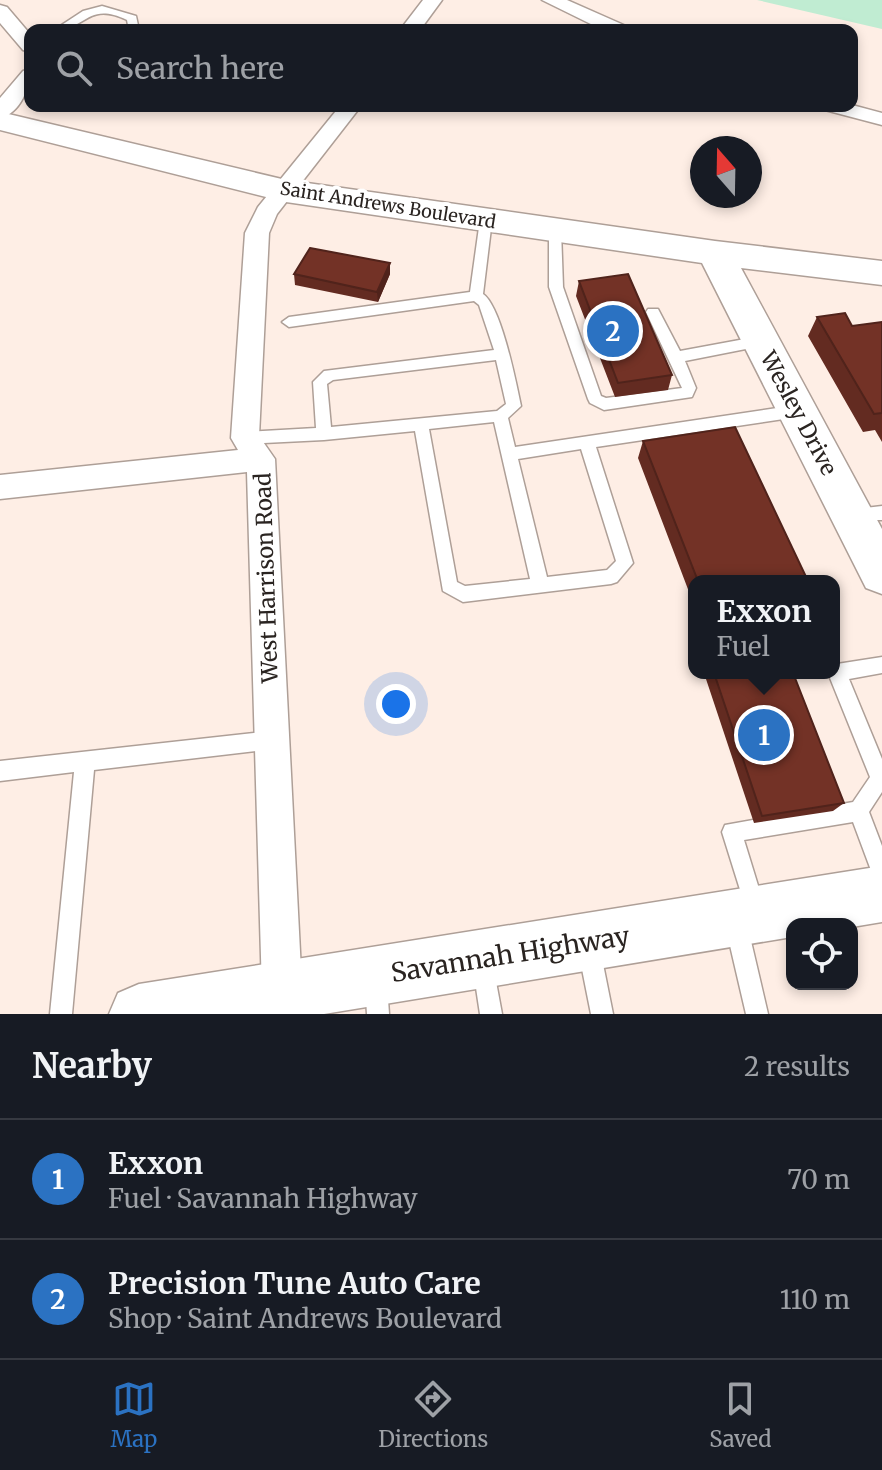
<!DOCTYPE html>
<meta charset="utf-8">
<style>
body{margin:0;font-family:Merriweather,serif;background:#242831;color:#f1f3f6}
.controls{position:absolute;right:24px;bottom:24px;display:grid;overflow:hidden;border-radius:16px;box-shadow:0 4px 12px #0003}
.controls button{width:72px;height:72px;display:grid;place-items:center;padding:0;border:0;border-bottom:2px solid #363941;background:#171b24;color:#f1f3f6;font:40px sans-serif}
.compass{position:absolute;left:690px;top:136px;width:72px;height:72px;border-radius:50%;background:#171b24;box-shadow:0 4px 12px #0003;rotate:340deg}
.you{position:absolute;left:396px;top:704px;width:28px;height:28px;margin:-20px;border:6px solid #fff;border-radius:50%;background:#1a73e8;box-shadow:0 0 0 12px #1a73e833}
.badge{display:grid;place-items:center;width:52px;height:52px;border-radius:50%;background:#2b72c2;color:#fff;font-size:26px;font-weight:700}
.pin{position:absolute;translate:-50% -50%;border:4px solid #fff;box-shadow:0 2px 8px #0006}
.popup{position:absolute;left:688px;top:575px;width:152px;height:104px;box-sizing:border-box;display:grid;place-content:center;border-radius:16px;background:#171b24;filter:drop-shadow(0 2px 6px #0005);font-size:26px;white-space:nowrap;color:#9ea1a6}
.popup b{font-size:30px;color:#f1f3f6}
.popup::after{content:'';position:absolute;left:50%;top:100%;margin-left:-16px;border:16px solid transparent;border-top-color:#171b24}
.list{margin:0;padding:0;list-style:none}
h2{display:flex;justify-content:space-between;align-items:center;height:104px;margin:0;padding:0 32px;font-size:34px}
h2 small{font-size:26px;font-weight:400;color:#9ea1a6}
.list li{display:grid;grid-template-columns:52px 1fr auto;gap:24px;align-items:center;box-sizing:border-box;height:120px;padding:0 32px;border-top:2px solid #363941}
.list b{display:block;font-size:30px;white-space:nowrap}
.list p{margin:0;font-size:26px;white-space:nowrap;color:#9ea1a6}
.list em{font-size:26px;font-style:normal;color:#9ea1a6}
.icon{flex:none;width:44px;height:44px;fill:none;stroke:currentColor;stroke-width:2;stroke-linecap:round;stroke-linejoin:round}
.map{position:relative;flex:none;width:882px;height:1014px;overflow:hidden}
.search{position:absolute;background:#171b24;box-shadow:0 4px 12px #0003;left:24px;right:24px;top:24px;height:88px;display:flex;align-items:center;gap:20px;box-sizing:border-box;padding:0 28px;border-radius:16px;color:#9ea1a6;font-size:30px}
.sheet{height:344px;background:#171b24}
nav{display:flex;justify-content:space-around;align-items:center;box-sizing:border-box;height:112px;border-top:2px solid #363941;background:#171b24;font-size:22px;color:#9ea1a6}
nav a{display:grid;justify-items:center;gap:4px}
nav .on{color:#2b72c2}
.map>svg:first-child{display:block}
</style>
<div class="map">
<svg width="882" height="1014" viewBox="0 0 882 1014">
<rect width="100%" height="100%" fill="#feeee5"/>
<!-- green -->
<path fill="#c0ecd2" d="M757 0H882V29Z"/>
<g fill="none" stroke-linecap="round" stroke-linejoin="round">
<defs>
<path id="service" d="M102 6 136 16 139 30H129L127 20C87 1 87 30 54 30L83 11Z
M486 216 492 220 483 294C501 306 516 382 521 406L508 418 515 447 797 405 804 411 797 417 596 447 633 563 617 582 611 584 463 602 443 591 415 431 324 440 245 444 237 438 245 432 316 428 313 382 324 371 494 350 479 305 474 301 289 327 282 322 289 317 470 292 480 220ZM496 360 506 404 497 411 331 427 327 384 333 380ZM494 422 530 579 465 586 457 582 429 429ZM581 449 616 561 607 570 547 577 518 459Z
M555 226 561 230 563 287 601 396 606 398 682 388 646 312 648 309H658L680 351 761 336 768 341 761 346 685 361 696 388 692 397 604 410 590 403 588 399 549 287V230Z
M882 506V520H848L846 515 848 510Z
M882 657V673L849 679 882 759V792L869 812 882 846V884L875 881 853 822 744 840 764 905 761 912 754 915 747 912 722 832 725 825 853 802 870 777 828 673H834V665L837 664Z
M273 731 280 734 282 740 280 746 273 749 94 770 72 1014H50L74 772 0 781V761Z
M736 913 743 917 747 924 768 1014H746L725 924 729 917Z
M589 938 597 941 600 949 613 1014H591L578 949 581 941Z
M484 957 492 960 502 1014H480L473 968 476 960Z
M376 974 384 977 387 985 389 1014H367L365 985 368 977Z"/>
<path id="minor" d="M423 0H442L420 30H400Z
M542 0H567L626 26 629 30H603Z
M0 5 7 7 30 34V52L23 50 0 23Z
M30 69C30 87 21 113 0 118V98L23 71Z
M852 105 882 113V125L825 110 822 106Z
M340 106H361L277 214 269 233 259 436 275 459 302 991 296 1005 282 1011 268 1005 262 991 247 472 0 499V475L238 450 231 438 245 233 258 207Z"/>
<path id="primary" d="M0 112 286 180 715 241 882 261V285L741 268 882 529V594L866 588 702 263 286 202 0 130Z"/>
<path id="trunk" d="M882 866V922L852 927V924H792V937L324 1014H109L118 993 139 984Z"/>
</defs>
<!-- service casing -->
<use href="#service" stroke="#ae9f97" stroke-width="3"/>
<!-- minor casing -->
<use href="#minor" stroke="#ae9f97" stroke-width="3"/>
<!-- primary casing -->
<use href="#primary" stroke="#ae9f97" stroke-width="3"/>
<!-- trunk casing -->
<use href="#trunk" stroke="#ae9f97" stroke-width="3"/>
<!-- service -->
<use href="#service" fill="#fff" fill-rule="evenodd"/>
<!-- minor -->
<use href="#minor" fill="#fff" fill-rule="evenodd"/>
<!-- primary -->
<use href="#primary" fill="#fff" fill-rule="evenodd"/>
<!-- trunk -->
<use href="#trunk" fill="#fff" fill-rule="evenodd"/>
</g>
<!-- wall -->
<path fill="#632b21" d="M294 274H390L378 302 295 285Z
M579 281 672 375 668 390 615 397 576 296Z
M817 317 852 326 882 322V442L875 430 863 432 808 336Z
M643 441 808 581H694V605L638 458Z
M704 673H793L844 803 833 811 754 823Z"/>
<!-- shaded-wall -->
<path fill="#50231b" d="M390 263V274L378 302 377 292Z"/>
<!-- building -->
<path fill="#733226" stroke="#50231b" stroke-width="2" d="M310 248 390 263 377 292 294 274Z
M628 274 672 375 618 383 579 281Z
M845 313 852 326 882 322V413L874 414 817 317Z
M735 427 808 581H698L643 441Z
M714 673H793L844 803 762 816Z"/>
<g text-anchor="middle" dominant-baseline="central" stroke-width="8" stroke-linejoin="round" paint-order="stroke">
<!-- far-street labels -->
<g font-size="18" fill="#2a2421" stroke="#fff">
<text transform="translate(388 205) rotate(9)">Saint Andrews Boulevard</text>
</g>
<!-- street labels -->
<g font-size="22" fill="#2a2421" stroke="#fff">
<text transform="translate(799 413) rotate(62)">Wesley Drive</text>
<text transform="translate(266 578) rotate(-92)">West Harrison Road</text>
</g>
<!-- near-street labels -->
<g font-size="26" fill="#2a2421" stroke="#fff">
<text transform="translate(510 954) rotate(-9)">Savannah Highway</text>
</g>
</g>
</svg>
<div class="controls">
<button><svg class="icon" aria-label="locate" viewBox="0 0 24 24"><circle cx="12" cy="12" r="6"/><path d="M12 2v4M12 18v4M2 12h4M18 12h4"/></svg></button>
</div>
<svg class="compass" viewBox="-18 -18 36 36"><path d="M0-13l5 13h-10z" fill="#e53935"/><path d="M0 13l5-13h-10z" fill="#9ea1a6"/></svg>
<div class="you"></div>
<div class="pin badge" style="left:764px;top:735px">1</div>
<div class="popup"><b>Exxon</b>Fuel</div>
<div class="pin badge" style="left:613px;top:331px">2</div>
<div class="search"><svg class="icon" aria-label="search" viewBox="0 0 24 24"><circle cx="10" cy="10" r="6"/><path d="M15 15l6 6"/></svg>Search here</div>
</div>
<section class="sheet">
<h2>Nearby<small>2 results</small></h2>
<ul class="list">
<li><span class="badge">1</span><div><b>Exxon</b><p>Fuel · Savannah Highway</p></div><em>70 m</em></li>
<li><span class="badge">2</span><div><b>Precision Tune Auto Care</b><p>Shop · Saint Andrews Boulevard</p></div><em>110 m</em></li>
</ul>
</section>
<nav>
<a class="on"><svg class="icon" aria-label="map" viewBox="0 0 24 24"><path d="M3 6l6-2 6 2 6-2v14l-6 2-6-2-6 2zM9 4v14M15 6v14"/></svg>Map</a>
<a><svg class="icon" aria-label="directions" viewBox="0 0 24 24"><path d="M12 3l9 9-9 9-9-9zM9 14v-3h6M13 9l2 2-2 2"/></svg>Directions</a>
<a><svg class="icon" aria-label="saved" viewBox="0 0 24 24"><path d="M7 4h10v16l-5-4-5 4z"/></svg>Saved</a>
</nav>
